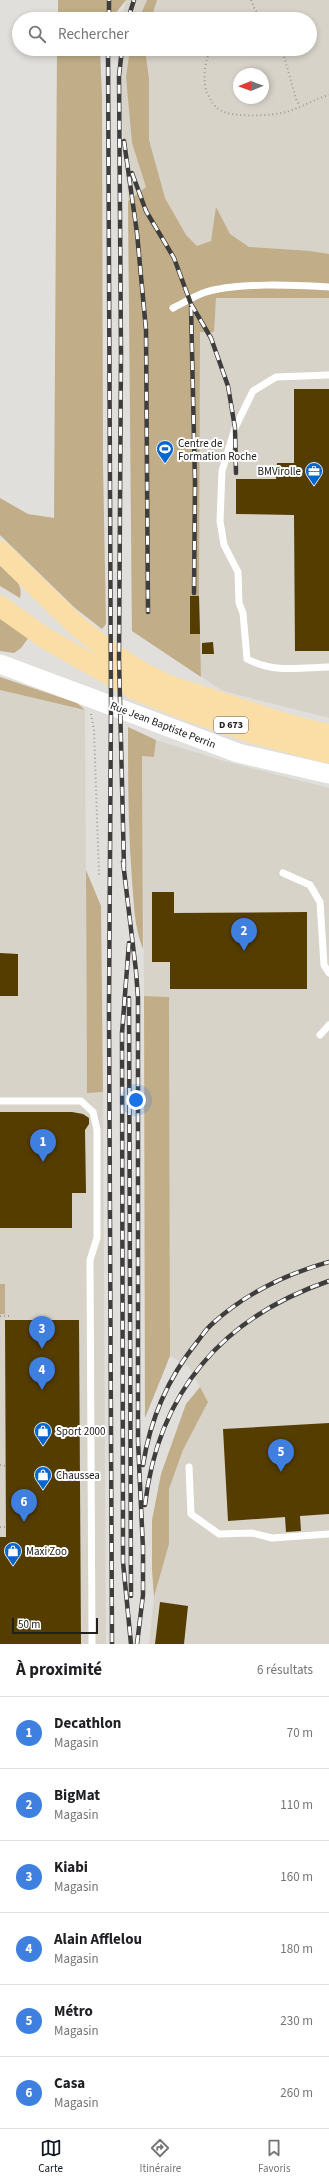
<!DOCTYPE html>
<html lang="fr">
<meta charset="utf-8">
<style>
body{margin:0;font-family:"Source Sans 3",sans-serif;background:#f2f2f2;color:#202124}
.compass{position:absolute;left:233px;top:68px;width:36px;height:36px;border-radius:50%;background:#fff;box-shadow:0 2px 6px #0003;rotate:269deg}
.scale{position:absolute;left:12px;bottom:10px;width:86px;box-sizing:border-box;padding-left:4px;border:2px solid #21201f;border-top:0;font-size:11px;line-height:14px;white-space:nowrap;color:#21201f;-webkit-text-stroke:3px #fff;paint-order:stroke}
.you{position:absolute;left:136px;top:1100px;width:14px;height:14px;margin:-10px;border:3px solid #fff;border-radius:50%;background:#1a73e8;box-shadow:0 0 0 6px #1a73e833}
.badge{display:grid;place-items:center;width:26px;height:26px;border-radius:50%;background:#111827;color:#fff;font-size:13px;font-weight:700}
.pin{position:absolute;translate:-50% -33px;filter:drop-shadow(0 1px 2px #0008)}
.pin::after{content:'';position:absolute;top:21px;width:14px;height:12px;background:inherit;clip-path:polygon(0 0,100% 0,50% 100%)}
.list{margin:0;padding:0;list-style:none}
h2{display:flex;justify-content:space-between;align-items:center;height:52px;margin:0;padding:0 16px;font-size:17px}
h2 small{font-size:13px;font-weight:400;color:#757577}
.list li{display:grid;grid-template-columns:26px 1fr auto;gap:12px;align-items:center;box-sizing:border-box;height:72px;padding:0 16px;border-top:1px solid #e0e0e0}
.list b{display:block;font-size:15px;white-space:nowrap}
.list p{margin:0;font-size:13px;white-space:nowrap;color:#757577}
.list em{font-size:13px;font-style:normal;color:#757577}
.icon{flex:none;width:22px;height:22px;fill:none;stroke:currentColor;stroke-width:2;stroke-linecap:round;stroke-linejoin:round}
.map{position:relative;flex:none;width:329px;height:1644px;overflow:hidden}
.search{position:absolute;background:#fff;box-shadow:0 2px 6px #0003;left:12px;right:12px;top:12px;height:44px;display:flex;align-items:center;gap:10px;box-sizing:border-box;padding:0 14px;border-radius:22px;color:#757577;font-size:15px}
.sheet{height:484px;background:#fff}
nav{display:flex;justify-content:space-around;align-items:center;box-sizing:border-box;height:56px;border-top:1px solid #e0e0e0;background:#fff;font-size:11px;color:#757577}
nav a{display:grid;justify-items:center;gap:2px}
nav .on{color:#111827}
.map>svg:first-child{display:block}
</style>
<div class="map">
<svg width="329" height="1644" viewBox="0 0 329 1644">
<rect width="100%" height="100%" fill="#e0dfdb"/>
<!-- built -->
<path fill="#d8d3c9" fill-rule="evenodd" d="M126 0H329V718L223 691 132 631 128 201 117 49H310V19H121ZM239 74H263V98H239Z
M0 690 85 710 87 1092H103L106 1644H0Z
M156 740 224 761 329 788V1644H149L154 1597 169 1544V1489L183 1450 208 1402 189 1367 170 1356 169 997 144 996 142 755 154 757Z"/>
<!-- green -->
<path fill="#c1ad88" d="M58 0H126L111 19H58Z
M147 0H157L151 19H139Z
M57 49H100L102 96 103 464 106 624 102 629 75 608 0 535V498L28 514 54 518Z
M130 49H145L149 79V140L165 198 186 235 197 246 211 241 216 207 230 234 249 247 310 251 329 254V298H216L214 332H200L199 596 201 677 132 631 128 201 146 187 132 143 126 77Z
M0 563C10 572 24 583 20 598L0 586Z
M0 616 29 637 21 648 14 653 0 651Z
M0 677 77 703 85 710 0 690Z
M128 727 156 740 154 757 142 756 143 949C134 927 134 903 132 880 128 829 128 778 128 727Z
M86 870 101 906 103 1092 87 1093Z
M144 996 169 997 170 1356 145 1418Z
M0 1284H5V1314H0Z
M200 1387 208 1402 183 1450 169 1489V1544L154 1597 152 1570V1520L161 1474 186 1404Z"/>
<!-- building -->
<path fill="#553d00" d="M294 389H329V651H295L294 515 236 514V479H276L277 463H294Z
M190 596H199L200 634H190Z
M213 642 214 654H202V643Z
M152 892H174V913L307 912V989H170V962H152Z
M0 953 18 954V996H0Z
M0 1112H72L83 1114 89 1118V1124L85 1130 86 1193H72V1228H0Z
M5 1320H79L81 1644H0V1537H6Z
M329 1423V1514L300 1516 301 1531 286 1532 285 1517 228 1521 223 1429Z
M160 1602 188 1606 184 1644H155Z"/>
<g fill="none" stroke-linecap="round" stroke-linejoin="round">
<!-- path -->
<path stroke="#9d9c99" stroke-width="2" stroke-dasharray="1 3" stroke-linecap="butt" d="M251 0 255 10 264 19
M211 49C205 60 202 81 207 93 211 100 213 106 220 110 232 118 273 116 286 112 301 108 314 99 329 95
M282 49 296 99 300 106
M91 714 94 730 99 875
M0 1316H11
M0 1465 6 1466
M0 1527H6"/>
<!-- lane -->
<path stroke="#fff" stroke-width="7" d="M173 308C183 303 193 297 203 293 236 282 294 285 329 287
M329 375 276 377 253 391 235 428 222 471 220 521 224 545 238 572 239 603 243 613 247 659C274 673 299 668 329 667
M283 873 310 885 320 902 324 965 329 973
M320 1035 329 1025
M0 1101H81L93 1112 97 1130V1238L90 1260 92 1644
M189 1467 191 1514 219 1534 252 1533 272 1538 329 1534"/>
<!-- secondary -->
<path stroke="#fff" stroke-width="19" d="M0 664 238 753 329 774"/>
<!-- primary -->
<path stroke="#fadea6" stroke-width="21" d="M0 551 77 626 110 652 143 673 167 685 286 724 329 735
M0 606 45 638 135 689 181 708 253 733 329 753"/>
<defs>
<path id="rail" d="M109 19V0
M128 19 134 0
M108 49 111 706 109 1010 112 1644
M122 49 119 76 121 354 119 658 124 867
M124 141 137 233 146 330 148 612
M132 173 146 211 174 258 191 304 211 338 228 386 235 428 236 473
M191 307 195 483 194 593
M123 862 136 971 138 998V1441L143 1549
M129 943 122 1033 123 1562 131 1644
M129 998 131 1596
M143 1465C150 1420 168 1378 197 1342 202 1336 206 1329 212 1324 246 1293 286 1274 329 1262
M145 1505C158 1392 223 1317 329 1281
M137 1644 143 1595V1545"/>
</defs>
<!-- rail casing -->
<use href="#rail" stroke="#3e3d3c" stroke-width="4.5"/>
<!-- rail -->
<use href="#rail" stroke="#fff" stroke-width="3" stroke-dasharray="9" stroke-linecap="butt"/>
</g>
<!-- icons -->
<defs>
<symbol id="stadium-pin" viewBox="-11 -11 22 30"><path d="M0 17L-7.5 6A9.5 9.5 0 1 1 7.5 6Z" fill="#0166ce" stroke="#fff"/><path d="M0-5a6.5 5 0 1 0 0 10a6.5 5 0 1 0 0-10ZM-3.5-1.8h7v3.6h-7Z" fill="#fff"/></symbol>
<symbol id="office-pin" viewBox="-11 -11 22 30"><path d="M0 17L-7.5 6A9.5 9.5 0 1 1 7.5 6Z" fill="#0166ce" stroke="#fff"/><path d="M-6-3h4V-5.5h4V-3h4V5H-6ZM-1-4.5V-3h2v-1.5ZM-6 0V1H6V0Z" fill="#fff"/></symbol>
<symbol id="shop-pin" viewBox="-11 -11 22 30"><path d="M0 17L-7.5 6A9.5 9.5 0 1 1 7.5 6Z" fill="#0166ce" stroke="#fff"/><path d="M-5-2.5h2.3a2.7 3.5 0 0 1 5.4 0H5L5.5 6h-11ZM-1.5-2.5h3a1.5 2.3 0 0 0-3 0Z" fill="#fff"/></symbol>
</defs>
<g fill-rule="evenodd">
<use href="#stadium-pin" x="155" y="439" width="20" height="27"/>
<use href="#office-pin" x="304" y="461" width="20" height="27"/>
<use href="#shop-pin" x="33" y="1421" width="20" height="27"/>
<use href="#shop-pin" x="33" y="1465" width="20" height="27"/>
<use href="#shop-pin" x="3" y="1541" width="20" height="27"/>
</g>
<g text-anchor="middle" dominant-baseline="central" stroke-width="4" stroke-linejoin="round" paint-order="stroke">
<!-- shield labels -->
<rect fill="#fff" stroke="#646362" stroke-width="1" x="214" y="717" width="34" height="16" rx="3"/>
<g font-size="10" font-weight="bold" fill="#21201f">
<text x="231" y="725">D 673</text>
</g>
<!-- poi labels -->
<g font-size="11" fill="#21201f" stroke="#fff" text-anchor="start">
<text x="178" y="443">Centre de<tspan x="178" dy="13">Formation Roche</tspan></text>
<text x="301" y="471" text-anchor="end">BMVirolle</text>
<text x="56" y="1431">Sport 2000</text>
<text x="56" y="1475">Chaussea</text>
<text x="26" y="1551">Maxi Zoo</text>
</g>
<!-- street labels -->
<g font-size="11" fill="#21201f" stroke="#fff">
<text transform="translate(163 725) rotate(21)">Rue Jean Baptiste Perrin</text>
</g>
</g>
</svg>
<svg class="compass" viewBox="-18 -18 36 36"><path d="M0-13l5 13h-10z" fill="#e53935"/><path d="M0 13l5-13h-10z" fill="#757577"/></svg>
<div class="scale">50 m</div>
<div class="you"></div>
<div class="pin badge" style="left:43px;top:1162px;background:#3f7fe0">1</div>
<div class="pin badge" style="left:244px;top:951px;background:#3f7fe0">2</div>
<div class="pin badge" style="left:42px;top:1349px;background:#3f7fe0">3</div>
<div class="pin badge" style="left:42px;top:1390px;background:#3f7fe0">4</div>
<div class="pin badge" style="left:281px;top:1472px;background:#3f7fe0">5</div>
<div class="pin badge" style="left:24px;top:1522px;background:#3f7fe0">6</div>
<div class="search"><svg class="icon" aria-label="search" viewBox="0 0 24 24"><circle cx="10" cy="10" r="6"/><path d="M15 15l6 6"/></svg>Rechercher</div>
</div>
<section class="sheet">
<h2>À proximité<small>6 résultats</small></h2>
<ul class="list">
<li><span class="badge" style="background:#3f7fe0">1</span><div><b>Decathlon</b><p>Magasin</p></div><em>70 m</em></li>
<li><span class="badge" style="background:#3f7fe0">2</span><div><b>BigMat</b><p>Magasin</p></div><em>110 m</em></li>
<li><span class="badge" style="background:#3f7fe0">3</span><div><b>Kiabi</b><p>Magasin</p></div><em>160 m</em></li>
<li><span class="badge" style="background:#3f7fe0">4</span><div><b>Alain Afflelou</b><p>Magasin</p></div><em>180 m</em></li>
<li><span class="badge" style="background:#3f7fe0">5</span><div><b>Métro</b><p>Magasin</p></div><em>230 m</em></li>
<li><span class="badge" style="background:#3f7fe0">6</span><div><b>Casa</b><p>Magasin</p></div><em>260 m</em></li>
</ul>
</section>
<nav>
<a class="on"><svg class="icon" aria-label="map" viewBox="0 0 24 24"><path d="M3 6l6-2 6 2 6-2v14l-6 2-6-2-6 2zM9 4v14M15 6v14"/></svg>Carte</a>
<a><svg class="icon" aria-label="directions" viewBox="0 0 24 24"><path d="M12 3l9 9-9 9-9-9zM9 14v-3h6M13 9l2 2-2 2"/></svg>Itinéraire</a>
<a><svg class="icon" aria-label="saved" viewBox="0 0 24 24"><path d="M7 4h10v16l-5-4-5 4z"/></svg>Favoris</a>
</nav>
